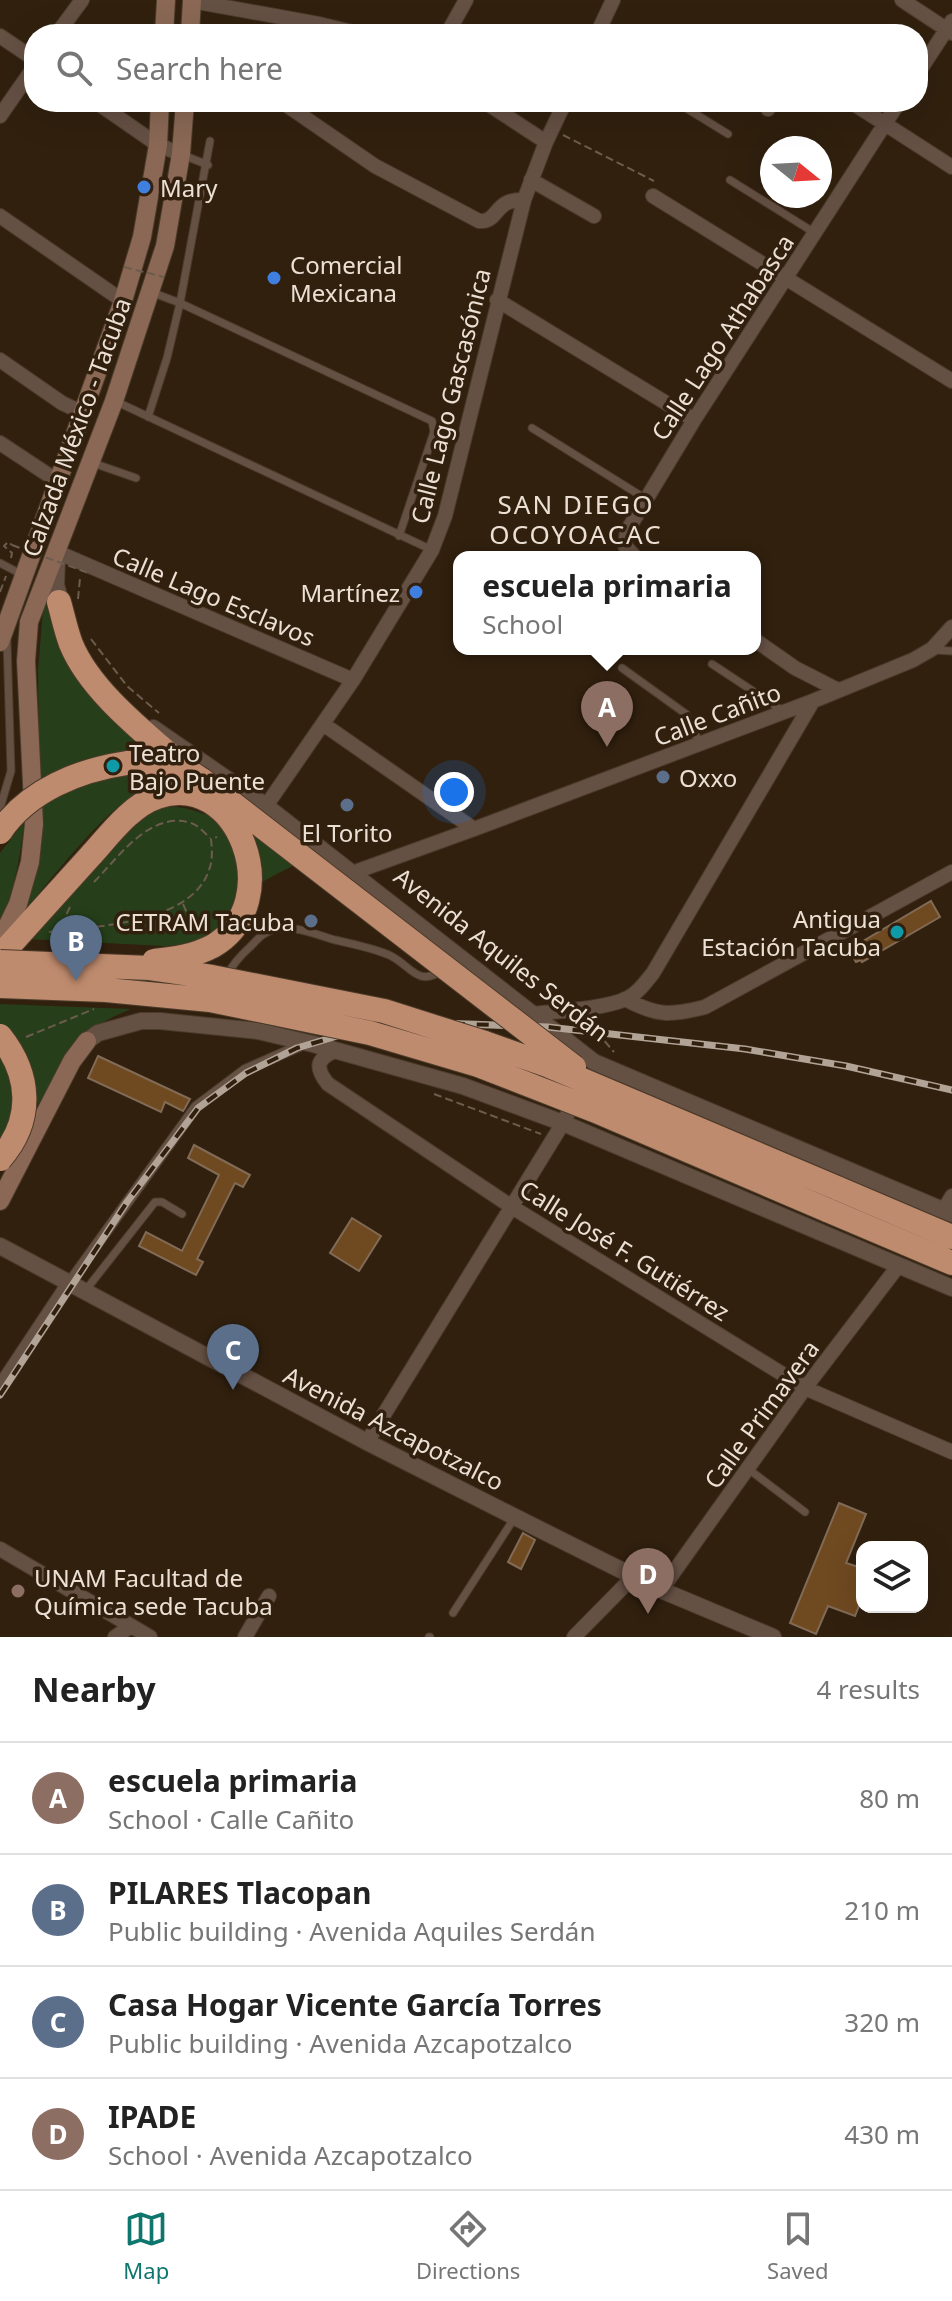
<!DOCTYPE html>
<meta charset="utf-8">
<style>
body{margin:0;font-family:"Noto Sans",sans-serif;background:#f2f2f2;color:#222}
.controls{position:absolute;right:24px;bottom:24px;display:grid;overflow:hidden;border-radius:16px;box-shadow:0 8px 32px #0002}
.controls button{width:72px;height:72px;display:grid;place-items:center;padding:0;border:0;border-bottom:2px solid #e0e0e0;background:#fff;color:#222;font:40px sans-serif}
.compass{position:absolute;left:760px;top:136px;width:72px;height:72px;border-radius:50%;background:#fff;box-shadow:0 8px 32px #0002;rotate:108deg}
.you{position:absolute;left:454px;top:792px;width:28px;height:28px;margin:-20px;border:6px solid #fff;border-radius:50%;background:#1a73e8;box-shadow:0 0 0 12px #1a73e833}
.badge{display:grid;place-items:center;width:52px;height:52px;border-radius:50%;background:#0f766e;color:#fff;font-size:26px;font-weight:700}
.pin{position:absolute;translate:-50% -66px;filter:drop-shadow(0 2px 4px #0008)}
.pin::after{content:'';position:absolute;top:42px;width:28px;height:24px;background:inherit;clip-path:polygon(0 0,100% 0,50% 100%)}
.popup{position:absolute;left:453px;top:551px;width:308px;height:104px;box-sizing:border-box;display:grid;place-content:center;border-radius:16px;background:#fff;filter:drop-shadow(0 2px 6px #0005);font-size:26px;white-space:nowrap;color:#767676}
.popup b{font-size:30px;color:#222}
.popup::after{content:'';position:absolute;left:50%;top:100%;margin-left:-16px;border:16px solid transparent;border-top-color:#fff}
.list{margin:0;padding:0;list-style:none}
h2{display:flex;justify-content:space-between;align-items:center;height:104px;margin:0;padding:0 32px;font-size:34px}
h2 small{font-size:26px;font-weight:400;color:#767676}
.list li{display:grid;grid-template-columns:52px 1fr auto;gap:24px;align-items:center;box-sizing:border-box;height:112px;padding:0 32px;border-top:2px solid #e0e0e0}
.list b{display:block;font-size:30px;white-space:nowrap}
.list p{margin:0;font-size:26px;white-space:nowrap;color:#767676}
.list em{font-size:26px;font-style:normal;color:#767676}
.icon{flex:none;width:44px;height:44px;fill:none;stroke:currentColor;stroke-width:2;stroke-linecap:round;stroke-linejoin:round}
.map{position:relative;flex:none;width:952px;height:1637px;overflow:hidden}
.search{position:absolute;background:#fff;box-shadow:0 8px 32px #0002;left:24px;right:24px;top:24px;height:88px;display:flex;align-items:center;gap:20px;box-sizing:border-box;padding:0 28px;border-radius:32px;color:#767676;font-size:30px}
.sheet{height:552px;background:#fff}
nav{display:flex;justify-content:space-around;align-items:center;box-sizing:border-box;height:112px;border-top:2px solid #e0e0e0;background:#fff;font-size:22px;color:#767676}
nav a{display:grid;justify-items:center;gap:4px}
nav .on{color:#0f766e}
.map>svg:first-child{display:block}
</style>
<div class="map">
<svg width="952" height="1637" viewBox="0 0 952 1637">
<rect width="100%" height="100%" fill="#31200e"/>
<!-- green -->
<path fill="#263f1a" d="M44 599 63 652 151 747 143 757 169 780 188 787C171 790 149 791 133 797 107 807 37 895 18 920L40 810 38 670Z
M242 801 313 855C290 868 264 879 242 895 236 900 234 909 229 915 213 937 190 945 164 946L26 939 144 812C172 803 183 806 210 816Z
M24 822C20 861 13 892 0 928V853Z
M0 1004 131 1009C68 1033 64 1067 30 1117 22 1129 10 1139 0 1150Z"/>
<!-- building -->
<path fill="#6f4920" stroke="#816b57" stroke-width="2" d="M931 901 940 917 862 962 861 960 856 962 850 952 855 950 853 947Z
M98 1056 190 1099 185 1108 183 1111 165 1102 161 1112 88 1078Z
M194 1145 250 1175 243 1187 235 1183 197 1259 203 1262 196 1275 139 1246 146 1232 182 1251 219 1175 188 1158Z
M352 1218 381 1236 359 1271 330 1253Z
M839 1503 866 1514 846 1563 862 1568V1598L855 1616 828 1606 816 1634 790 1623Z
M523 1533 535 1540 521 1569 508 1562Z"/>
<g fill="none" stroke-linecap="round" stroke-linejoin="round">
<defs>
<path id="service" d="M676 102 728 134
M183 155 208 165
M730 180 815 233
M151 292 180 303 432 421 434 432 399 536
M115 401 432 550
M148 417 167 358 180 303 210 141
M532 428 646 499
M93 463 136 478
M0 563 23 575
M934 650 952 651
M712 664 783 711
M622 668 686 714 700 744
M0 808 11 771 7 641
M227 975C233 964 241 955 250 947 254 943 259 937 264 934 284 920 314 934 335 940 353 944 372 948 389 955 411 965 416 987 442 971
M85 1291 155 1202H162L182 1214
M747 1468 805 1512
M453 1613 515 1517
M429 1637H430"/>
<path id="pedestrian" d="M69 1283 196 1107 245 1070 304 1044"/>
<path id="minor" d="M902 0 952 33
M192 1 319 24 360 34
M57 34 82 0
M447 34 466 0
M597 34 613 0
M0 36 34 59
M918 73 952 21
M96 102 158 145 181 154
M282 102 375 166 479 221C499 223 494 198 524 200
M485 102 546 142
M851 102 952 167
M768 109 772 102
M0 116 34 67
M531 180 594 216
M653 196 952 381
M0 216 123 301
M497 300 694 420
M0 360 62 403 83 413
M0 443 59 482
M57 552 353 680
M635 557 625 546 627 531 694 420 899 102
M755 640 795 668 838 690
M323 724 474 829
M266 806 353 680 432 550 445 516 524 200 546 142 565 102
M352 873 474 829 813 701 913 660 932 649 952 627
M625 999C657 1016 670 1016 705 1007L952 872
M528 1021 532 1014C558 1011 603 1009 626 999 637 994 645 983 653 973L813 701
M337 1050C317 1058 314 1067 328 1084L512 1207 805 1388 952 1452
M943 1211 952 1196
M0 1387 69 1283
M367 1442 563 1123 576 1097
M0 1549 150 1637
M661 1590 805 1388 899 1265
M115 1637 131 1626
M245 1637 269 1596
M574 1637 633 1577"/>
<path id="tertiary" d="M57 558 56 585 63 610
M153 728 266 806 594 1062 952 1214
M87 1041 98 1033 141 1021H160L258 1031 313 1044 463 1086 563 1123 952 1288
M0 1246 367 1442 515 1517 661 1590 773 1637"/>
<path id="secondary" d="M164 34 166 0
M190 34 192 0
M0 642 123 301 142 237 158 145 160 102
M0 941 18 904 30 862 34 824 26 661 29 622 114 401 165 246 181 154 185 102
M0 1201 72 1061 87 1041"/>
<path id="motorway" d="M59 602C63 616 66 631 71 644 91 693 149 736 188 771
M127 763 188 771
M0 956 93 853
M837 1188 952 1237
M827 1210 952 1263"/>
</defs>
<!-- service casing -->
<use href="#service" stroke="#4b3b2a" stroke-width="9"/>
<!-- pedestrian casing -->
<use href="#pedestrian" stroke="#4b3b2a" stroke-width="12"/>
<!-- minor casing -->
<use href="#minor" stroke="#4b3b2a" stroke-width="16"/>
<!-- tertiary casing -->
<use href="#tertiary" stroke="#4b3b2a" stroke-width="18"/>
<!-- secondary casing -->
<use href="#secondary" stroke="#4b3b2a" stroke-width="20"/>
<!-- motorway casing -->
<use href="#motorway" stroke="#4b3b2a" stroke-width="26"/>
<!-- path -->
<path stroke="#6c5c4d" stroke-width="2" stroke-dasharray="8 4" stroke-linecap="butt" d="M563 135 654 181
M11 558 12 553 4 546 8 542 12 545
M0 592 6 576
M78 599 80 578
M91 639 127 686 159 713
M94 882C118 858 150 810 191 823 198 825 205 833 210 838
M183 904 195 931
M70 907 67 913 70 924 76 928
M49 932C96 926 191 924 209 870 213 860 212 849 211 839L217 837
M589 1023 614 1052
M26 1037 94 1009
M434 1094 541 1134"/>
<!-- service -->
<use href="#service" stroke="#655044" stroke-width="7"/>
<!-- pedestrian -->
<use href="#pedestrian" stroke="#655044" stroke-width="10"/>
<!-- minor -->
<use href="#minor" stroke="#655044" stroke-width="14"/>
<!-- tertiary -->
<use href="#tertiary" stroke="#655044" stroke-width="16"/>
<!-- secondary -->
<use href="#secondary" stroke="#8a6855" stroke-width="18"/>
<!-- motorway -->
<use href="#motorway" stroke="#bf8b6e" stroke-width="24"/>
<defs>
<path id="rail" d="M0 1395 127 1202 198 1108 246 1073 297 1048 354 1031 410 1022 548 1027 745 1049 846 1066 952 1090"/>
</defs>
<!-- rail casing -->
<use href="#rail" stroke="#b1a396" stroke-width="7"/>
<!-- rail -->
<use href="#rail" stroke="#31200e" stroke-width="4" stroke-dasharray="12" stroke-linecap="butt"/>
<defs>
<path id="motorway-bridge" d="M188 771 202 780 574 1067
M0 832C28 790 80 770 127 763
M93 853C110 834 132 805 157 797 238 768 288 902 213 946 194 956 175 959 154 961
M0 962 150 968 212 977 384 1011 485 1043 547 1065 837 1188
M0 986 106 990 210 1000 370 1033 478 1065 596 1111 827 1210
M0 1036C31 1075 34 1120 0 1159"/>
</defs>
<!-- motorway-bridge casing -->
<use href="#motorway-bridge" stroke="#4b3b2a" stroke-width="26" stroke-linecap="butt"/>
<!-- path-bridge -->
<path stroke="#6c5c4d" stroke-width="2" stroke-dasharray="8 4" stroke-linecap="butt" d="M124 267 164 277
M12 545 91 574"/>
<!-- motorway-bridge -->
<use href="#motorway-bridge" stroke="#bf8b6e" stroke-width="24"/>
</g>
<!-- markers -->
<g fill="#3f7fe0" stroke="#31200e" stroke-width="3">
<circle cx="144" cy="187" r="8"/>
<circle cx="274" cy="278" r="8"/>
<circle cx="416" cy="592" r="8"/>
</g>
<g fill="#0f9aa8" stroke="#31200e" stroke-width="3">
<circle cx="113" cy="766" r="8"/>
<circle cx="897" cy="932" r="8"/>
</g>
<g fill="#5c6f8a" stroke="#31200e" stroke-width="3">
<circle cx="663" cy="777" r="8"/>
<circle cx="347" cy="805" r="8"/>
<circle cx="311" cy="921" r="8"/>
</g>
<circle fill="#8d6e63" stroke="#31200e" stroke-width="3" cx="18" cy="1591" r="8"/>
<g text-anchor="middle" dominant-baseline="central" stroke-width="7" stroke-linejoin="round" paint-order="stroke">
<!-- poi labels -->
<g font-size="24" fill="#ece0d5" stroke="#31200e" text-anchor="start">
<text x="160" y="187">Mary</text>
<text x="290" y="264">Comercial<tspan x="290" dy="28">Mexicana</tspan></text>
<text x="400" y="592" text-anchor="end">Martínez</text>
<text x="129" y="752">Teatro<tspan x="129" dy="28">Bajo Puente</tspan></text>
<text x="679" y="777">Oxxo</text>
<text x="347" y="832" text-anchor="middle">El Torito</text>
<text x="881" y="918" text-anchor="end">Antigua<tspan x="881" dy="28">Estación Tacuba</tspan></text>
<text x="295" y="921" text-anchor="end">CETRAM Tacuba</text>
<text x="34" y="1577">UNAM Facultad de<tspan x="34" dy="28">Química sede Tacuba</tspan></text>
</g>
<!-- street labels -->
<g font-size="24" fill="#ece0d5" stroke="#31200e">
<text transform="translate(722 337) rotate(-57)">Calle Lago Athabasca</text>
<text transform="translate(450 396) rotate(-76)">Calle Lago Gascasónica</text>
<text transform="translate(76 427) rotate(-70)">Calzada México - Tacuba</text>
<text transform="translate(214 596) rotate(23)">Calle Lago Esclavos</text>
<text transform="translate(717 714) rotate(-21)">Calle Cañito</text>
<text transform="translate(502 954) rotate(38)">Avenida Aquiles Serdán</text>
<text transform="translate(625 1250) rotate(32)">Calle José F. Gutiérrez</text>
<text transform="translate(761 1414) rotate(-54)">Calle Primavera</text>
<text transform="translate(394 1428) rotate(27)">Avenida Azcapotzalco</text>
</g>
<!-- neighbourhood labels -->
<g font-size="26" letter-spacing="2" fill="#ece0d5" stroke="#31200e">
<text x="576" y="504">SAN DIEGO<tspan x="576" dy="30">OCOYOACAC</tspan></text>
</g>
</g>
</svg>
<div class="controls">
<button><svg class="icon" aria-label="layers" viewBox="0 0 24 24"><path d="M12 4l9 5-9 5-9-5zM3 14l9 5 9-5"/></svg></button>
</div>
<svg class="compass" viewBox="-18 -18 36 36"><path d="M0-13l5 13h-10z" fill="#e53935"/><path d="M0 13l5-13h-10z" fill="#767676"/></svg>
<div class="you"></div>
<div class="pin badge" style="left:607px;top:747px;background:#8d6e63">A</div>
<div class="popup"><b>escuela primaria</b>School</div>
<div class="pin badge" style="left:76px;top:981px;background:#5c6f8a">B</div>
<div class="pin badge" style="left:233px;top:1390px;background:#5c6f8a">C</div>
<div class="pin badge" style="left:648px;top:1614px;background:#8d6e63">D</div>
<div class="search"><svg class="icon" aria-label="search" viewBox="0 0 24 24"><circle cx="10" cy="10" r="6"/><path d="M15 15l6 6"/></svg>Search here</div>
</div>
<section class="sheet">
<h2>Nearby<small>4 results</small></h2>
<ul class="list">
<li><span class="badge" style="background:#8d6e63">A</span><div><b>escuela primaria</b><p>School · Calle Cañito</p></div><em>80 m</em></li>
<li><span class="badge" style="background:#5c6f8a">B</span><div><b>PILARES Tlacopan</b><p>Public building · Avenida Aquiles Serdán</p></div><em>210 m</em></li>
<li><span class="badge" style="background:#5c6f8a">C</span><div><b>Casa Hogar Vicente García Torres</b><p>Public building · Avenida Azcapotzalco</p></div><em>320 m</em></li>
<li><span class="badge" style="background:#8d6e63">D</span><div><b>IPADE</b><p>School · Avenida Azcapotzalco</p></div><em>430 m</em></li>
</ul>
</section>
<nav>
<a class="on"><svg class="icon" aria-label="map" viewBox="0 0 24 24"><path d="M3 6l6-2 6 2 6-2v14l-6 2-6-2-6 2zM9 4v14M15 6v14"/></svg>Map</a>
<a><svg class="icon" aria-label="directions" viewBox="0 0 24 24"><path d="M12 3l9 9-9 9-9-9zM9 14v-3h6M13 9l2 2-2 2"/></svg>Directions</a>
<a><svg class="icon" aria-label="saved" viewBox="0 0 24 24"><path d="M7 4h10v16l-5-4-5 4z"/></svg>Saved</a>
</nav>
